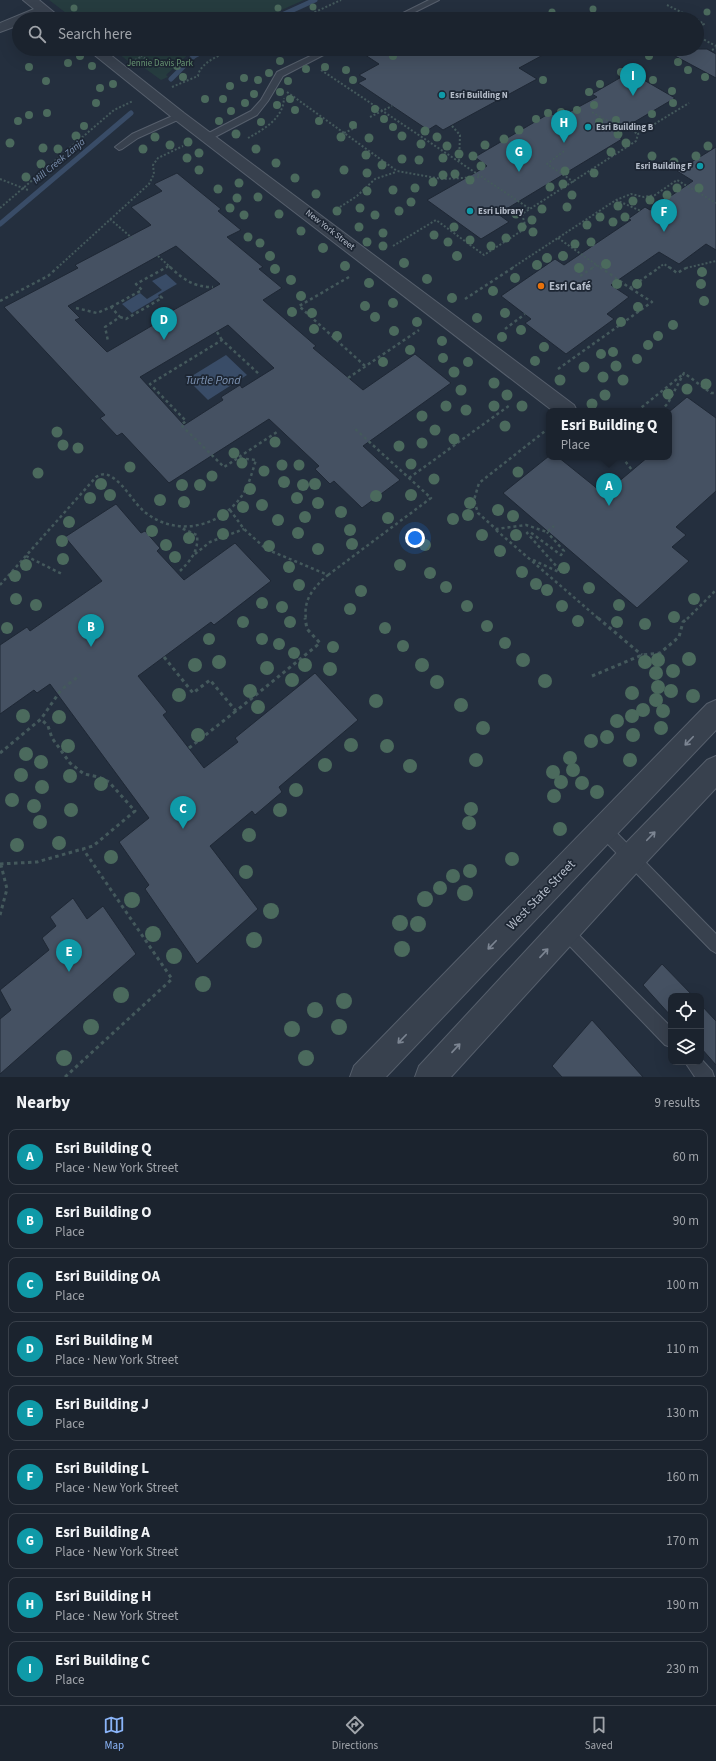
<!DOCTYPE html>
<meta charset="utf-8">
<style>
body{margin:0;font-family:"Source Sans 3",sans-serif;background:#242b36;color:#f1f3f6}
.controls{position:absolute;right:12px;bottom:12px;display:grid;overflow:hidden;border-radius:8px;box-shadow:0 4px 16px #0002}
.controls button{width:36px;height:36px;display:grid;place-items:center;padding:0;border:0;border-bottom:1px solid #39404a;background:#1b232e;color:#f1f3f6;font:20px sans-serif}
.you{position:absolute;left:415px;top:538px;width:14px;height:14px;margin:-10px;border:3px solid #fff;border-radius:50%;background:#1a73e8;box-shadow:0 0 0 6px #1a73e833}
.badge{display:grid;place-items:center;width:26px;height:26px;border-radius:50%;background:#8ab4f8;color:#fff;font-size:13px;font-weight:700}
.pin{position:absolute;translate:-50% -33px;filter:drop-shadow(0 1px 2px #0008)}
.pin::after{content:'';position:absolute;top:21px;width:14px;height:12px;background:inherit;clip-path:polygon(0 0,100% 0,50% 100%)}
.popup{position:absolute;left:546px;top:408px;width:126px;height:52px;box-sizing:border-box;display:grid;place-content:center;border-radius:8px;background:#1b232e;filter:drop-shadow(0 1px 3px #0005);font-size:13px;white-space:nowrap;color:#a0a4aa}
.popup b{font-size:15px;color:#f1f3f6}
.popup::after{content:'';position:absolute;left:50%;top:100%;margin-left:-8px;border:8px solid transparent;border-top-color:#1b232e}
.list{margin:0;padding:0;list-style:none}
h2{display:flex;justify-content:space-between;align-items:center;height:52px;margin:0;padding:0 16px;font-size:17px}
h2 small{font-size:13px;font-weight:400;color:#a0a4aa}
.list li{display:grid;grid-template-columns:26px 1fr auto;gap:12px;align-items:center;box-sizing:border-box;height:56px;margin:0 8px 8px;padding:0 8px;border:1px solid #39404a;border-radius:8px}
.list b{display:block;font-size:15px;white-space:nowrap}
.list p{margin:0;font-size:13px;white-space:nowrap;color:#a0a4aa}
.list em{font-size:13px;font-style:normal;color:#a0a4aa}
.icon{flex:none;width:22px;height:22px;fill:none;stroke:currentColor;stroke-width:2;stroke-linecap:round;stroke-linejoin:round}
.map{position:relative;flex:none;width:716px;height:1077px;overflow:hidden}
.search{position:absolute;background:#1b232e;box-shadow:0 4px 16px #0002;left:12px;right:12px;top:12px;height:44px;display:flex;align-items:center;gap:10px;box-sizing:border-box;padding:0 14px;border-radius:22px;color:#a0a4aa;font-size:15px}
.sheet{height:628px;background:#1b232e}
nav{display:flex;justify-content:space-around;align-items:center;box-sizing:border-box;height:56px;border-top:1px solid #39404a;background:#1b232e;font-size:11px;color:#a0a4aa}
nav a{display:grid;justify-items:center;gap:2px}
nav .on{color:#8ab4f8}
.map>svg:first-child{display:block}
</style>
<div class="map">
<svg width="716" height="1077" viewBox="0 0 716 1077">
<rect width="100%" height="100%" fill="#242f3e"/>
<!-- green -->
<path fill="#263c3f" d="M49 0H304L261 19H74Z
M113 49H194L166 75 168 77 161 80 132 59 128 61Z"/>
<!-- water -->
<path fill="#394c67" d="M166 274 177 284 158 295 159 297 132 313 122 304 140 293 147 299 162 290 152 281Z
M226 355 247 375 208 400 187 379Z"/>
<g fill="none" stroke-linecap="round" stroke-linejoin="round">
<!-- stream -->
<path stroke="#394c67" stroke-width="5" d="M273 19 315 0
M171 79 194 56 207 49
M0 224 131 113"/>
</g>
<!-- building -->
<path fill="#455162" stroke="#1f2835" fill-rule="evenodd" d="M356 49H554L519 68 537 79 443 130 436 125 428 130 358 83 366 79 359 75 379 64Z
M662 49H707L716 54V78Z
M630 72 675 98 614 134 622 139 498 214 509 222 481 239 427 200 487 166 475 157 550 113 558 118 597 97 592 94Z
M716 147V250L706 244 679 264 659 252 611 285 629 297 607 314 614 319 566 354 525 323 531 319 501 296 555 259 564 265 631 220 628 219 645 207 650 210 693 181 677 171Z
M177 173 221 209 218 211 241 230 227 237 263 267 259 269 282 288 263 300 316 346 313 348 363 390 415 354 451 383 363 446 400 480 362 508 334 481 330 484 315 469 319 466 269 419 169 483 122 433 117 436 100 418 105 415 4 307 78 268 75 265 151 225 131 207 162 191 154 184ZM176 246 220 284 170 312 172 314 107 352 75 320 80 318 68 306ZM228 325 274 368 242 388 240 385 221 397 223 400 184 425 140 377Z
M687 397 716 418V491L676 527 686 535 672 547 689 561 637 608 503 493 549 456 558 457 604 494 648 457H669V412Z
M116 504 141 533 145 531 160 548 157 551 184 580 235 543 271 581 214 625 211 622 138 676 167 712 163 715 204 768 238 742 235 738 315 673 358 720 279 787 282 792 255 815 252 811 210 846 258 909 197 964 145 889 149 885 119 842 149 818 50 684 37 693 34 690 0 714V645L27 627 30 631 102 581 65 537Z
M73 898 87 919 103 906 136 954 0 1074V1019L11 1010 0 990 49 950 42 938 56 926 50 917Z
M662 964 693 996H671V1016L643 985Z
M701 1005 716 1021V1065L701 1048Z
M592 1020 643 1077H562L552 1066Z"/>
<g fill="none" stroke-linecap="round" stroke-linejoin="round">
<defs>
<path id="service" d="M429 0H439L401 19H391Z
M325 49H335L283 76 268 101 257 115 211 139H205V135L251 111 261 100 277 72Z
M179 113 182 114V118L138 138 122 149 119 150 115 147 132 134Z
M604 823 609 825 716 934V953L711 950 599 835 597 830 599 825Z
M565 923 570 926 671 1027V1047L665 1045 560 936 557 931 560 926Z
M701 1059 712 1071 714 1077H695L685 1062H701Z"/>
<path id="minor" d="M23 0H39L62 19H46L42 16 34 19H19V25L0 32V23L34 9Z
M87 49H103L184 113 574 405 577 411H553L174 119Z"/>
<path id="tertiary" d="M716 700V730L386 1077H350L354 1066 707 704Z
M716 756V788L641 868 451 1077H415L419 1066 621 848 707 760Z"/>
</defs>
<!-- service casing -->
<use href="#service" stroke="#565f6c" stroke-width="2"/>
<!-- minor casing -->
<use href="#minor" stroke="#565f6c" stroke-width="2"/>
<!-- tertiary casing -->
<use href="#tertiary" stroke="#565f6c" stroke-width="2"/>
<!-- path-far2 -->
<path stroke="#44595c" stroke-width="2" stroke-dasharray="2 2" stroke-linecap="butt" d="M667 5 695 19
M300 19 341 0
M697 20 704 24 697 27
M697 36 716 46
M136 49 138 53 147 60
M712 50 716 48
M135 60 142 56
M321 70 530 209
M172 87 198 76C200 62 221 55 233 49
M287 92 397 171 442 179 481 177
M592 112 605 120 616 121 638 134
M370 117 392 106
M452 126 460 135 459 161
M344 133 357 127
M248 138C264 129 283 119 284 98
M564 151 547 164 574 182
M0 179 28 190
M616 200 641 211
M340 207 357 196 375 179 396 172
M0 208 114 110 133 101
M110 219 132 238
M558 238 601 268
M393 246 436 220 484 255 526 228 522 214 636 141 638 134 689 103
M158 256 169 266 165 268
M169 266 171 268
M57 268 149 184 154 174 153 165 158 158 183 146
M512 268 616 200 631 194 644 197 655 195 677 180 716 203
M592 268 597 265
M658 268 664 264 670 268
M686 268 716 261"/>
<!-- path-far1 -->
<path stroke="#44595c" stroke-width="2.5" stroke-dasharray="3 3" stroke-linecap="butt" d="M170 267C184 280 194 287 213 287
M600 267 630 288 660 267
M669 267 677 273 688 267
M580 276 594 267
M349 277 299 306 365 366
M465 299 514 267
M0 301 48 276 58 267
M111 307 142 290 136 284 167 267
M76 308 97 313 111 307 120 317 105 327 108 341
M120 317 126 319 162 298 160 296
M505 329 525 314
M217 332 222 340
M558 369 652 302 630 288
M348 378 419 330
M637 411 682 375
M661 411 668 403 684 373 711 393H716
M549 428 479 483 474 500 478 513 496 529 526 525 547 532 554 526
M239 457 277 432
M622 457 632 470
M409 478 510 405
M230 510 244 529 266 549 328 575C314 587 303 599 306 619
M496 530 599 619
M195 554 210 542 244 529
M26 556 62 574
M533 560 559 572 558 568 527 533 530 532 561 555 564 551 547 532
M180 571C190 561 199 551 197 535L181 528
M328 575 431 498 353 427
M0 585 96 477C101 474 105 473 110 476 125 484 133 503 146 513 177 537 219 527 241 497 249 486 252 472 256 460L238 458 224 467 181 425 186 421 150 384 222 340 259 374
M687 619 716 590"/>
<!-- path -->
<path stroke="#44595c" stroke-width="3" stroke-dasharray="3.5 3.5" stroke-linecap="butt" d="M598 618 642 655
M164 657 193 693 210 680 236 711 320 643 307 629 305 618
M592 676 642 655 660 653 679 637 683 622 688 618
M189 748 236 711
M0 753 41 719 61 690 80 675
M0 864 37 862 93 846 135 811 109 782 99 777 84 774 70 763 52 738 48 726 41 719
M0 915 7 889 1 865
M65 1077 172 979 83 849"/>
<!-- service -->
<use href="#service" fill="#38414e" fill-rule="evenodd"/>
<!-- minor -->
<use href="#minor" fill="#38414e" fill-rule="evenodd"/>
<!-- tertiary -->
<use href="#tertiary" fill="#38414e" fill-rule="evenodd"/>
</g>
<!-- trees -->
<g fill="#4b6a5d">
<circle cx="313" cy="7" r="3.5"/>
<circle cx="74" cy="8" r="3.5"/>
<circle cx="278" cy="8" r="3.5"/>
<circle cx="593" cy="9" r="3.5"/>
<circle cx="552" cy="12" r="3.5"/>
<circle cx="707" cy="12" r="3.5"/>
<circle cx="80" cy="56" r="4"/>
<circle cx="393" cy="56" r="4"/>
<circle cx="649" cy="56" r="4"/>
<circle cx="280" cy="61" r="4"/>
<circle cx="678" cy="62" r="4"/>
<circle cx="68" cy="63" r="4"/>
<circle cx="162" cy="64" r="4"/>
<circle cx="92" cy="66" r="4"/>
<circle cx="177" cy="66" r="4"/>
<circle cx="29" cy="67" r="4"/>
<circle cx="325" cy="67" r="4"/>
<circle cx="306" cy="69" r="4"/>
<circle cx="346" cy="70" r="4"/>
<circle cx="688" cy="70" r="4"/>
<circle cx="635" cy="71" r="4"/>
<circle cx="621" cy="72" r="4"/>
<circle cx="269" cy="73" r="4"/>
<circle cx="183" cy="77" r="4"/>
<circle cx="705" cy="77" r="4"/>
<circle cx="244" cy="78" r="4"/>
<circle cx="258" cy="80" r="4"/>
<circle cx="353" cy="80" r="4"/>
<circle cx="543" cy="80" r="4"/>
<circle cx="653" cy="80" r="4"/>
<circle cx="46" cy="81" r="4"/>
<circle cx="288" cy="81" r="4"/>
<circle cx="113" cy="84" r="4"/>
<circle cx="600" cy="84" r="4"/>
<circle cx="230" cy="86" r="4"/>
<circle cx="100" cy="88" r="4"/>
<circle cx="672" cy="91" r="4"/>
<circle cx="280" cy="92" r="4"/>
<circle cx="589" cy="92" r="4"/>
<circle cx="254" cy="94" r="4"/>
<circle cx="205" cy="99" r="4"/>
<circle cx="223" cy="99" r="4"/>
<circle cx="290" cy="99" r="4"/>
<circle cx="96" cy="103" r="4"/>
<circle cx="245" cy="103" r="4"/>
<circle cx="673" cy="103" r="4"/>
<circle cx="277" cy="105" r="4"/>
<circle cx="594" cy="105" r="4"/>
<circle cx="375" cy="109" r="4"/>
<circle cx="295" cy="110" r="4"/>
<circle cx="577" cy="110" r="4"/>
<circle cx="231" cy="111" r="4"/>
<circle cx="561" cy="112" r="4"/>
<circle cx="47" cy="113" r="4"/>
<circle cx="548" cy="113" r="4"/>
<circle cx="652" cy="114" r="4"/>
<circle cx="29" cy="115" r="4"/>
<circle cx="384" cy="119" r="4"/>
<circle cx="536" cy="119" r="4"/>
<circle cx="616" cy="120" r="4"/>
<circle cx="18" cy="121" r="4"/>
<circle cx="219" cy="121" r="4"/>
<circle cx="319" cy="121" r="4"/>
<circle cx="261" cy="122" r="4"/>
<circle cx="599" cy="122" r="4"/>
<circle cx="353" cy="125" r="4"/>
<circle cx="84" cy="126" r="4"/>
<circle cx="393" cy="127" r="4"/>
<circle cx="632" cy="127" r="4"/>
<circle cx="519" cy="130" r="4.5"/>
<circle cx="425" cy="131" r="4.5"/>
<circle cx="236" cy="134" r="4.5"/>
<circle cx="618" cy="134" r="4.5"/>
<circle cx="76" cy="136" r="4.5"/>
<circle cx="402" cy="136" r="4.5"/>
<circle cx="155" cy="137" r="4.5"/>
<circle cx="341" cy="137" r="4.5"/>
<circle cx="437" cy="137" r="4.5"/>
<circle cx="369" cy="138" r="4.5"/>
<circle cx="504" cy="139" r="4.5"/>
<circle cx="188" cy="142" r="4.5"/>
<circle cx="10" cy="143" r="4.5"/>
<circle cx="626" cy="143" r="4.5"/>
<circle cx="421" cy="144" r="4.5"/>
<circle cx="170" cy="145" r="4.5"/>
<circle cx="485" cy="145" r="4.5"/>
<circle cx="447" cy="146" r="4.5"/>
<circle cx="708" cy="146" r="4.5"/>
<circle cx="43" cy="148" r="4.5"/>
<circle cx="58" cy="149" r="4.5"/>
<circle cx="143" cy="149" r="4.5"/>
<circle cx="256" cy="149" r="4.5"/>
<circle cx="611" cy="152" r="4.5"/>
<circle cx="199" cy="153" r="4.5"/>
<circle cx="459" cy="154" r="4.5"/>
<circle cx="366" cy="155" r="4.5"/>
<circle cx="473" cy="156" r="4.5"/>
<circle cx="652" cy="156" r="4.5"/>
<circle cx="696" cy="156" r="4.5"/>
<circle cx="187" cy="158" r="4.5"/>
<circle cx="443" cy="158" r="4.5"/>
<circle cx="402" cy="159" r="4.5"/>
<circle cx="419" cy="160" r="4.5"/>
<circle cx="674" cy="162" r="4.5"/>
<circle cx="276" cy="163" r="4.5"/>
<circle cx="41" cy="164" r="4.5"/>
<circle cx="382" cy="165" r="4.5"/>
<circle cx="481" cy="166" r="4.5"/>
<circle cx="199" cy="170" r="4.5"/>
<circle cx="344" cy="170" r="4.5"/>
<circle cx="565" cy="171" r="4.5"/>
<circle cx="367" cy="173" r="4.5"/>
<circle cx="594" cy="173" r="4.5"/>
<circle cx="455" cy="174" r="4.5"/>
<circle cx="443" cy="175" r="4.5"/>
<circle cx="26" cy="177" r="4.5"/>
<circle cx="295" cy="178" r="4.5"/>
<circle cx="470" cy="180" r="4.5"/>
<circle cx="433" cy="182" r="4.5"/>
<circle cx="239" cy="183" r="4.5"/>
<circle cx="563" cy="184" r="4.5"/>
<circle cx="550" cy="187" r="4.5"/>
<circle cx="415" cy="188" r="4.5"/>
<circle cx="677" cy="188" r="4.5"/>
<circle cx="699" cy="188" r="4.5"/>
<circle cx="218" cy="189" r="4.5"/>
<circle cx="393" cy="190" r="4.5"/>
<circle cx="367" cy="191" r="4.5"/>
<circle cx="316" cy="194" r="4.5"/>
<circle cx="572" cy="195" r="4.5"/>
<circle cx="667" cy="195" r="4.5"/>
<circle cx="258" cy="197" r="4.5"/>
<circle cx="237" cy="198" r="4.5"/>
<circle cx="650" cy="200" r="4.5"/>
<circle cx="633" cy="201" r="4.5"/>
<circle cx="411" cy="202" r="4.5"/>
<circle cx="618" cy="206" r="4.5"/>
<circle cx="567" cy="207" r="4.5"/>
<circle cx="230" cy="208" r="4.5"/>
<circle cx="360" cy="208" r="4.5"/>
<circle cx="542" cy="209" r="4.5"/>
<circle cx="337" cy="211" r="4.5"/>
<circle cx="399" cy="211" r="4.5"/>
<circle cx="279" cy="214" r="4.5"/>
<circle cx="516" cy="214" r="4.5"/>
<circle cx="244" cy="215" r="4.5"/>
<circle cx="375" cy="215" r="4.5"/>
<circle cx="600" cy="217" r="4.5"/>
<circle cx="625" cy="217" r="4.5"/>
<circle cx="532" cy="220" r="4.5"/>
<circle cx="613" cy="222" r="4.5"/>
<circle cx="587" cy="225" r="4.5"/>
<circle cx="359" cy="227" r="4.5"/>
<circle cx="454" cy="227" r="4.5"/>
<circle cx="522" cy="227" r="4.5"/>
<circle cx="301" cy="231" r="4.5"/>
<circle cx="533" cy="232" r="4.5"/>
<circle cx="383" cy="233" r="4.5"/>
<circle cx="434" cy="235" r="4.5"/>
<circle cx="248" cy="237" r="4.5"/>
<circle cx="506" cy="238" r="4.5"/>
<circle cx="470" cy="240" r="4.5"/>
<circle cx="367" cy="242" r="4.5"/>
<circle cx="448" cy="242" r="4.5"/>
<circle cx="591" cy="242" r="4.5"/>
<circle cx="260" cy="243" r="4.5"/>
<circle cx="575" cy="244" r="4.5"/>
<circle cx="383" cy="246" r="4.5"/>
<circle cx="491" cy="246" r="4.5"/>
<circle cx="323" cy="248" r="5"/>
<circle cx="270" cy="256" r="5"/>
<circle cx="457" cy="256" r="5"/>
<circle cx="563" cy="256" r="5"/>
<circle cx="547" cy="258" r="5"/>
<circle cx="404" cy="263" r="5"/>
<circle cx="606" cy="264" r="5"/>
<circle cx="537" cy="265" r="5"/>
<circle cx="345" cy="266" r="5"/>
<circle cx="579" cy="268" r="5"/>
<circle cx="275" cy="269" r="5"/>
<circle cx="702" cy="272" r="5"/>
<circle cx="515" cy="278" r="5"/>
<circle cx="427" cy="279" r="5"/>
<circle cx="291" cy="280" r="5"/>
<circle cx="369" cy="283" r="5"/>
<circle cx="617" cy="284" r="5"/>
<circle cx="637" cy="284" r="5"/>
<circle cx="701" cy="284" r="5"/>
<circle cx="493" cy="291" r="5"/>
<circle cx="301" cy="296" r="5"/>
<circle cx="452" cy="298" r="5"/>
<circle cx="704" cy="301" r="5"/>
<circle cx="393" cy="303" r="5"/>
<circle cx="365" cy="306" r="5"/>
<circle cx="638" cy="307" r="5"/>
<circle cx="292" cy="312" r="5"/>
<circle cx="312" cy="313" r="5"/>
<circle cx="505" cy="313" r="5"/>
<circle cx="375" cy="317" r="5"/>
<circle cx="477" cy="318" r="5"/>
<circle cx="417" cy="322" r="5"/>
<circle cx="621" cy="322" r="5"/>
<circle cx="673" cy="325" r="5"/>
<circle cx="314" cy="329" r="5"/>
<circle cx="521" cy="330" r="5"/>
<circle cx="394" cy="331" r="5"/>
<circle cx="337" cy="336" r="5"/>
<circle cx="658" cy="336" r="5"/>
<circle cx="502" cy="337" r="5"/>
<circle cx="442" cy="341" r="5"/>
<circle cx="648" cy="345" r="5"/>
<circle cx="544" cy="347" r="5"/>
<circle cx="410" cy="350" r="5"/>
<circle cx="613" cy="352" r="5"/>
<circle cx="601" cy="354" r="5"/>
<circle cx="443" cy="358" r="5"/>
<circle cx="637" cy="359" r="5"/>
<circle cx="535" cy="361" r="5"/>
<circle cx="383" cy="362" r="5"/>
<circle cx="468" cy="362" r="5"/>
<circle cx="616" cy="366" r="5.5"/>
<circle cx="584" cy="367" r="5.5"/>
<circle cx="454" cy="372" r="5.5"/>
<circle cx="603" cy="377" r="5.5"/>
<circle cx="560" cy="380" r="5.5"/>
<circle cx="623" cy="380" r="5.5"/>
<circle cx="494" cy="383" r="5.5"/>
<circle cx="706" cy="384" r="5.5"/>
<circle cx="687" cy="389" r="5.5"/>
<circle cx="461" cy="390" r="5.5"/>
<circle cx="668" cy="394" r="5.5"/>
<circle cx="507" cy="395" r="5.5"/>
<circle cx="605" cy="395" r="5.5"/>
<circle cx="592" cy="404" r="5.5"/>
<circle cx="446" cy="406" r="5.5"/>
<circle cx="494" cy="406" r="5.5"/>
<circle cx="522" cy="406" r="5.5"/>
<circle cx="466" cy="410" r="5.5"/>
<circle cx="422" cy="416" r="5.5"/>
<circle cx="505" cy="426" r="5.5"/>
<circle cx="435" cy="430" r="5.5"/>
<circle cx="57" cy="432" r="5.5"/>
<circle cx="454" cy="439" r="5.5"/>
<circle cx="275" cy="442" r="5.5"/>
<circle cx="422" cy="443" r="5.5"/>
<circle cx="63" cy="445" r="5.5"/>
<circle cx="399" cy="446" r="5.5"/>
<circle cx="78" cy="448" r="5.5"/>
<circle cx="234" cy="453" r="5.5"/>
<circle cx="242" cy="463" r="5.5"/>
<circle cx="411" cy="464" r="5.5"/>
<circle cx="282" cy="465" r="5.5"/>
<circle cx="299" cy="465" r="5.5"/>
<circle cx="130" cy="467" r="5.5"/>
<circle cx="264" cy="471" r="5.5"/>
<circle cx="518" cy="472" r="5.5"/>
<circle cx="38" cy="473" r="5.5"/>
<circle cx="212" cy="476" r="5.5"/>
<circle cx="434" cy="479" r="5.5"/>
<circle cx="284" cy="482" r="6"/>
<circle cx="101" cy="484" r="6"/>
<circle cx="315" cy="484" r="6"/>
<circle cx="182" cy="485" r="6"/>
<circle cx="200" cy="485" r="6"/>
<circle cx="303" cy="485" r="6"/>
<circle cx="250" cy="489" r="6"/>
<circle cx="110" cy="495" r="6"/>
<circle cx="411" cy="495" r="6"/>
<circle cx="376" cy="496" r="6"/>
<circle cx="90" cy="498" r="6"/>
<circle cx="297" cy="498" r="6"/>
<circle cx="160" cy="500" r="6"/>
<circle cx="184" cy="502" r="6"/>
<circle cx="318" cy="503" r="6"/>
<circle cx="470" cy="503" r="6"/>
<circle cx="262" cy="505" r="6"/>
<circle cx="243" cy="507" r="6"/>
<circle cx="498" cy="510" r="6"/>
<circle cx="341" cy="512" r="6"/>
<circle cx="223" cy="515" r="6"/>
<circle cx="468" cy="515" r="6"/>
<circle cx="513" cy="516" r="6"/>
<circle cx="305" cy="517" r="6"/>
<circle cx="388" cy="518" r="6"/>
<circle cx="453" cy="519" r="6"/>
<circle cx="278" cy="520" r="6"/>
<circle cx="69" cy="522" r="6"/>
<circle cx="350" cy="530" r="6"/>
<circle cx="152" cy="531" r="6"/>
<circle cx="298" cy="533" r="6"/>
<circle cx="223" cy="534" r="6"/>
<circle cx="482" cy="535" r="6"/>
<circle cx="516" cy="535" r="6"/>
<circle cx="189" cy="538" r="6"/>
<circle cx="62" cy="541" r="6"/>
<circle cx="352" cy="544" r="6"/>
<circle cx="166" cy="545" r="6"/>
<circle cx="425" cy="545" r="6"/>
<circle cx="269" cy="546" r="6"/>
<circle cx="318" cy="549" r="6"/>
<circle cx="500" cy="551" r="6"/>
<circle cx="175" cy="557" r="6"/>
<circle cx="63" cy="559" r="6"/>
<circle cx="26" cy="565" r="6"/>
<circle cx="400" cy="565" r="6"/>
<circle cx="289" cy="567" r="6"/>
<circle cx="564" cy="568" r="6"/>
<circle cx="522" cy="572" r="6"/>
<circle cx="430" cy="573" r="6"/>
<circle cx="15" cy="576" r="6"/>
<circle cx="536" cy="584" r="6"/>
<circle cx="299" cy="585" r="6"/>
<circle cx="446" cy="587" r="6"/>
<circle cx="589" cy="588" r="6"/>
<circle cx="547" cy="590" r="6"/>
<circle cx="361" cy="591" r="6"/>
<circle cx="16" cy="599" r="6"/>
<circle cx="694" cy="599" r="6"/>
<circle cx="262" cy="603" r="6"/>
<circle cx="36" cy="605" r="6"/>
<circle cx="619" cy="605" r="6"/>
<circle cx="467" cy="606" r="6"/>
<circle cx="562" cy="606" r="6"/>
<circle cx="282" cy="607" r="6"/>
<circle cx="350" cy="609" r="6"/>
<circle cx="674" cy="617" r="6"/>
<circle cx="578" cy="621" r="6"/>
<circle cx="243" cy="622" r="6"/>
<circle cx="290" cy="622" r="6"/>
<circle cx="617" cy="622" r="6"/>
<circle cx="645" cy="624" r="6"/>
<circle cx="487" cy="626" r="6"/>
<circle cx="7" cy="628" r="6"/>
<circle cx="385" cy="628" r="6"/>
<circle cx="209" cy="639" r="6"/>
<circle cx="262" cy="639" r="6"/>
<circle cx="505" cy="643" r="6"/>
<circle cx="279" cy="644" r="6"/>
<circle cx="403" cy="646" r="6"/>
<circle cx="333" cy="647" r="6"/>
<circle cx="294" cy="653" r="6"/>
<circle cx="689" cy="659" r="7"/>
<circle cx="523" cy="660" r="7"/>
<circle cx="658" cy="660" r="7"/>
<circle cx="219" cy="662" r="7"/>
<circle cx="645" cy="662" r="7"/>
<circle cx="195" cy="665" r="7"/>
<circle cx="305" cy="665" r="7"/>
<circle cx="422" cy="665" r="7"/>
<circle cx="267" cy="668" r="7"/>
<circle cx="330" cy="669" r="7"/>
<circle cx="673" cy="671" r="7"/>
<circle cx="656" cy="673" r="7"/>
<circle cx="292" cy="680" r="7"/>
<circle cx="545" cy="681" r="7"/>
<circle cx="437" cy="682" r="7"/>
<circle cx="658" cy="687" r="7"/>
<circle cx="250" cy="691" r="7"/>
<circle cx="671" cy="691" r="7"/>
<circle cx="632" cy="693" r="7"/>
<circle cx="179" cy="695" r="7"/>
<circle cx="693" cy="696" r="7"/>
<circle cx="656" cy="700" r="7"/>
<circle cx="376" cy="701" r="7"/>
<circle cx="461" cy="705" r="7"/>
<circle cx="258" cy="707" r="7"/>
<circle cx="643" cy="710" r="7"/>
<circle cx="663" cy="711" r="7"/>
<circle cx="23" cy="716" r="7"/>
<circle cx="632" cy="716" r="7"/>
<circle cx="59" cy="717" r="7"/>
<circle cx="617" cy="721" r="7"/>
<circle cx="483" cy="728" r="7"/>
<circle cx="661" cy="728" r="7"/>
<circle cx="198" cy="735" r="7"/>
<circle cx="633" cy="735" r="7"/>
<circle cx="607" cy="737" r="7"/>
<circle cx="591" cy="741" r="7"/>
<circle cx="351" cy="745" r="7"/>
<circle cx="68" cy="746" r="7"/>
<circle cx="387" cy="746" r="7"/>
<circle cx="26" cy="754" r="7"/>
<circle cx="570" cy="758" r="7"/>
<circle cx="476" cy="760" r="7"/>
<circle cx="630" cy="760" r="7"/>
<circle cx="41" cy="762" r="7"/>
<circle cx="325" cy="765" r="7"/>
<circle cx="410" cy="766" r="7"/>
<circle cx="573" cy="770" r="7"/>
<circle cx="553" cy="772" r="7"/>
<circle cx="21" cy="775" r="7"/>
<circle cx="70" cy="776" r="7"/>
<circle cx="561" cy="782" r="7"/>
<circle cx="582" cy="783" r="7"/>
<circle cx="101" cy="784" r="7"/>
<circle cx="42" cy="787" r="7"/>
<circle cx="296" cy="790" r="7"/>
<circle cx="597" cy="792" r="7"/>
<circle cx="554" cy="796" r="7"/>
<circle cx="12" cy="800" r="7"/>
<circle cx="34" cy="806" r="7"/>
<circle cx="471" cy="809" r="7"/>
<circle cx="71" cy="810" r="7"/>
<circle cx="280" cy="810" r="7"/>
<circle cx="40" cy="822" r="7"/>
<circle cx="469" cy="823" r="7"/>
<circle cx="560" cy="829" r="7"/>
<circle cx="249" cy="835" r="7"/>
<circle cx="59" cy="843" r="7"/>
<circle cx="17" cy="845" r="7"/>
<circle cx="111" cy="857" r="7"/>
<circle cx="512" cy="859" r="7"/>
<circle cx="470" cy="871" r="7"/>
<circle cx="246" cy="872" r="7"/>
<circle cx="453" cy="876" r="7"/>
<circle cx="440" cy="888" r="7"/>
<circle cx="465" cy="893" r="8"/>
<circle cx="425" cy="899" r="8"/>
<circle cx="132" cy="900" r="8"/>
<circle cx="271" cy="911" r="8"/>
<circle cx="400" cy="923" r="8"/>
<circle cx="418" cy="924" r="8"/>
<circle cx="153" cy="934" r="8"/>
<circle cx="254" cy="940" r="8"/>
<circle cx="402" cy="949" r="8"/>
<circle cx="174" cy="956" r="8"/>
<circle cx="203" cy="984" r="8"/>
<circle cx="121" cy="995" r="8"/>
<circle cx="344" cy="1001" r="8"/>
<circle cx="315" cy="1010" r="8"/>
<circle cx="91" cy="1027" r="8"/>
<circle cx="339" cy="1027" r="8"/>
<circle cx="292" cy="1029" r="8"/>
<circle cx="64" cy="1058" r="8"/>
<circle cx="306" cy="1058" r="8"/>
</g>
<!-- one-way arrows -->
<defs><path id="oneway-shaft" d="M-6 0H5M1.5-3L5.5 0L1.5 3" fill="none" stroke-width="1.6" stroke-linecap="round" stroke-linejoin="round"/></defs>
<g stroke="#7c8592">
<use href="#oneway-shaft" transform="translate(689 741) rotate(134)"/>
<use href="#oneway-shaft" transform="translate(651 836) rotate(-46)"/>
<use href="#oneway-shaft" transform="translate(492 945) rotate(134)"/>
<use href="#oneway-shaft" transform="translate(544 953) rotate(-47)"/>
<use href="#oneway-shaft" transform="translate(402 1039) rotate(134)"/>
<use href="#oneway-shaft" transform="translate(456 1048) rotate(-47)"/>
</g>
<!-- markers -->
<g fill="#0f9aa8" stroke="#1d2633" stroke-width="1.5">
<circle cx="442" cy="95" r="4"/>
<circle cx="588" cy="127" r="4"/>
<circle cx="700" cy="166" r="4"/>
<circle cx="470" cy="211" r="4"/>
</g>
<circle fill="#e8710a" stroke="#1d2633" stroke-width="1.5" cx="541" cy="286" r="4"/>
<g text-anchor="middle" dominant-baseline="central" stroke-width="3.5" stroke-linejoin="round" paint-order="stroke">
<!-- far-park labels -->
<g font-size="9" fill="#6b9a76" stroke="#1d2633">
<text x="160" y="63">Jennie Davis Park</text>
</g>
<!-- far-poi labels -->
<g font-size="9" font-weight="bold" fill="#b4bcc9" stroke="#1d2633" text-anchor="start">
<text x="450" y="95">Esri Building N</text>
<text x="596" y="127">Esri Building B</text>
<text x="692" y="166" text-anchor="end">Esri Building F</text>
<text x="478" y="211">Esri Library</text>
</g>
<!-- far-street labels -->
<g font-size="9" fill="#b4bcc9" stroke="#1d2633">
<text transform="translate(330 230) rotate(38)">New York Street</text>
</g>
<!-- far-water labels -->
<g font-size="10" font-style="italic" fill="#7c92b1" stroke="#1d2633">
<text transform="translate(59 161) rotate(-40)">Mill Creek Zanja</text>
</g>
<!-- poi labels -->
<g font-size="11" font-weight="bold" fill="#b4bcc9" stroke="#1d2633" text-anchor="start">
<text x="549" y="286">Esri Café</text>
</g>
<!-- water labels -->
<g font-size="12" font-style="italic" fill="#7c92b1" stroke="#1d2633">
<text x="213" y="380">Turtle Pond</text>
</g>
<!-- near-street labels -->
<g font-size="13" fill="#b4bcc9" stroke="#1d2633">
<text transform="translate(541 895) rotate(-46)">West State Street</text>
</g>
</g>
</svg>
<div class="controls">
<button><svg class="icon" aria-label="locate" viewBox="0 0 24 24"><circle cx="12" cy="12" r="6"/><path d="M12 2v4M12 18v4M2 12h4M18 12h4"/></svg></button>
<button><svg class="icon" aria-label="layers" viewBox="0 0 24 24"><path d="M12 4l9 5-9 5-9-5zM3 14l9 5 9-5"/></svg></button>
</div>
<div class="you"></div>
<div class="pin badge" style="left:609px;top:506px;background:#0f9aa8">A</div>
<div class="popup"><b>Esri Building Q</b>Place</div>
<div class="pin badge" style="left:91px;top:647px;background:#0f9aa8">B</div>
<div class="pin badge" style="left:183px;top:829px;background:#0f9aa8">C</div>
<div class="pin badge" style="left:164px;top:340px;background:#0f9aa8">D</div>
<div class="pin badge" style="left:69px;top:972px;background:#0f9aa8">E</div>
<div class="pin badge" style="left:664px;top:232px;background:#0f9aa8">F</div>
<div class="pin badge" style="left:519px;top:172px;background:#0f9aa8">G</div>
<div class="pin badge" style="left:564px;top:143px;background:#0f9aa8">H</div>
<div class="pin badge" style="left:633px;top:96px;background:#0f9aa8">I</div>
<div class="search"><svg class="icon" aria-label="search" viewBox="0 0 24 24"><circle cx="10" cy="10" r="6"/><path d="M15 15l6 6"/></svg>Search here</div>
</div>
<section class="sheet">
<h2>Nearby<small>9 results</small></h2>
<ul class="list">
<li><span class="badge" style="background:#0f9aa8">A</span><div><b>Esri Building Q</b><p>Place · New York Street</p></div><em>60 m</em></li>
<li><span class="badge" style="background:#0f9aa8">B</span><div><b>Esri Building O</b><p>Place</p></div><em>90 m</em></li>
<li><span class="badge" style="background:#0f9aa8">C</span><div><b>Esri Building OA</b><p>Place</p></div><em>100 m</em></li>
<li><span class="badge" style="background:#0f9aa8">D</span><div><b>Esri Building M</b><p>Place · New York Street</p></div><em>110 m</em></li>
<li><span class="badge" style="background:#0f9aa8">E</span><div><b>Esri Building J</b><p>Place</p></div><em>130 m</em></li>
<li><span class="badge" style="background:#0f9aa8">F</span><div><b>Esri Building L</b><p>Place · New York Street</p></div><em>160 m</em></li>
<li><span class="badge" style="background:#0f9aa8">G</span><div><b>Esri Building A</b><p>Place · New York Street</p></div><em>170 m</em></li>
<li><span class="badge" style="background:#0f9aa8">H</span><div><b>Esri Building H</b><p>Place · New York Street</p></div><em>190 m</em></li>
<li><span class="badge" style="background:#0f9aa8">I</span><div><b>Esri Building C</b><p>Place</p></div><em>230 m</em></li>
</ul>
</section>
<nav>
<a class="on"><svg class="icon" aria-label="map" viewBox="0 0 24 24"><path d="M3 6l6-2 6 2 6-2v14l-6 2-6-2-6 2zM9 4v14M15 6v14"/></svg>Map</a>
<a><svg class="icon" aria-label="directions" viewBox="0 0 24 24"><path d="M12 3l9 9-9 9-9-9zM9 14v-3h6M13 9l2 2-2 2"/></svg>Directions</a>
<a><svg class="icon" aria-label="saved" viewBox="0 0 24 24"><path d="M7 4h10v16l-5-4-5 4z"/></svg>Saved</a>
</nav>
